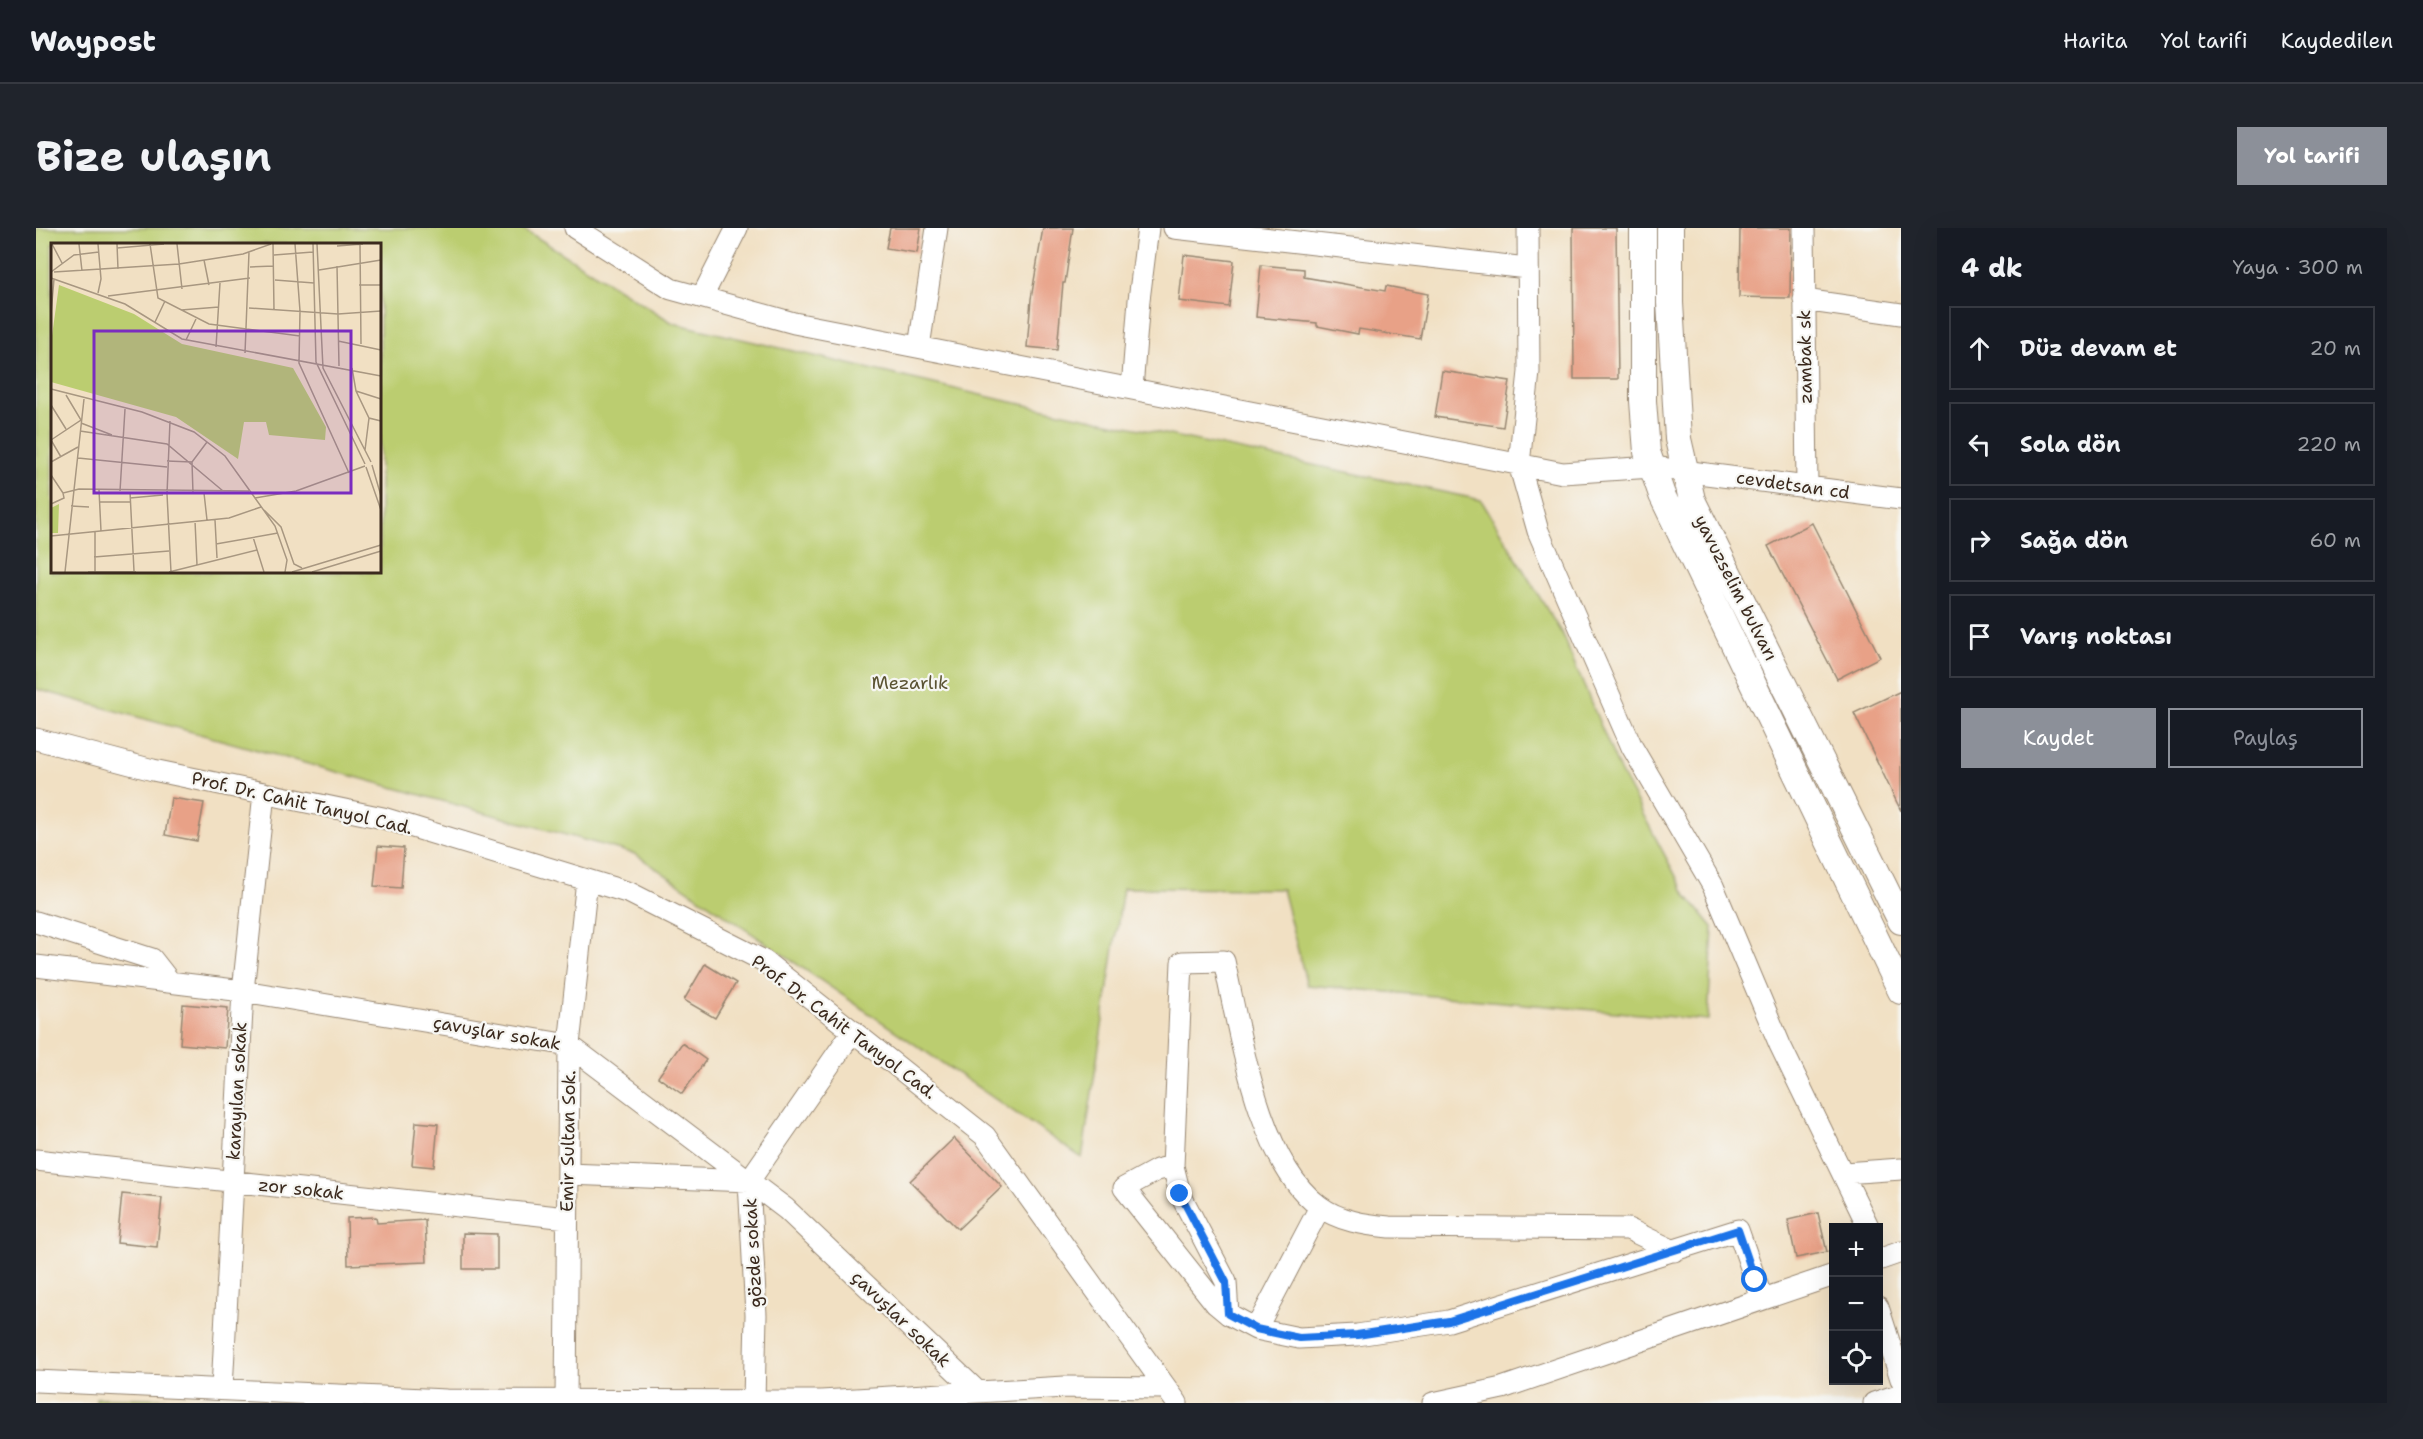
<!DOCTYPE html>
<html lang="tr">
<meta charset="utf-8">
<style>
body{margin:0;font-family:"Shantell Sans",sans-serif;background:#20242c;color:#f1f3f6}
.controls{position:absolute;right:18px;bottom:18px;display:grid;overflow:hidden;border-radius:0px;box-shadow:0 6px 24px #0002}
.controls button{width:54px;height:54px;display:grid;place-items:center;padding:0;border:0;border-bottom:2px solid #363941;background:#171b24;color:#f1f3f6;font:30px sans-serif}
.stop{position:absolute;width:18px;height:18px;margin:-14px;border:4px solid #1a73e8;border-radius:50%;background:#fff}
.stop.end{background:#1a73e8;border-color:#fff;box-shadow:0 2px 6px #0008}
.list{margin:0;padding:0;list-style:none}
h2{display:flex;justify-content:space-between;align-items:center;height:78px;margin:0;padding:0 24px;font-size:26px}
h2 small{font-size:20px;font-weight:400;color:#9ea1a6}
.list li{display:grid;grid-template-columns:39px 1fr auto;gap:18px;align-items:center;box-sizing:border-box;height:84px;margin:0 12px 12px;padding:0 12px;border:2px solid #363941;border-radius:0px}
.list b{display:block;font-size:22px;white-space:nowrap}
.list em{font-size:20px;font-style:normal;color:#9ea1a6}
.actions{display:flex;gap:12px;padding:18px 24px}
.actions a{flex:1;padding:14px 0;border:2px solid #8c9099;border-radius:0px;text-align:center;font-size:21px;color:#8c9099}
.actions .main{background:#8c9099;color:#fff}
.icon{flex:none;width:33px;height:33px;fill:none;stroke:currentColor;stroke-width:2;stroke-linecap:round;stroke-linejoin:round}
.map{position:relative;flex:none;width:1865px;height:1175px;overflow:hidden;border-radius:0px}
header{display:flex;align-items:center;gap:36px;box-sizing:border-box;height:84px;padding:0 30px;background:#171b24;border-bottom:2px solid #363941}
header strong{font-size:28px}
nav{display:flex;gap:33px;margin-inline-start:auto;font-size:21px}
.intro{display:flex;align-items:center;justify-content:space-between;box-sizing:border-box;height:144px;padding:0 36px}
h1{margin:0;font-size:42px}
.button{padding:15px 27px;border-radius:0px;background:#8c9099;color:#fff;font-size:21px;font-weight:700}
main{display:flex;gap:36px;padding:0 36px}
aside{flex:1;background:#171b24;border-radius:0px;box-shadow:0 6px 24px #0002}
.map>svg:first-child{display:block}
</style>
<header>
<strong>Waypost</strong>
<nav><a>Harita</a><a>Yol tarifi</a><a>Kaydedilen</a></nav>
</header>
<div class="intro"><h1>Bize ulaşın</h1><a class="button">Yol tarifi</a></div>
<main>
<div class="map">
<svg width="1865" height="1175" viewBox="0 0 1865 1175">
<rect width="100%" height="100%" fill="#f6f6f2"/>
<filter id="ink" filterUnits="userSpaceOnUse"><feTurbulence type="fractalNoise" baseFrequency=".0167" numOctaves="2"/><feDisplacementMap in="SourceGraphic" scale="12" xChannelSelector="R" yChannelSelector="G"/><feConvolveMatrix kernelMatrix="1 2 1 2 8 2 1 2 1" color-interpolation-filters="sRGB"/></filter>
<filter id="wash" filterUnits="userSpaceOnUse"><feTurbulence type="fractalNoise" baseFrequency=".008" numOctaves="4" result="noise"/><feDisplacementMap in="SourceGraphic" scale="24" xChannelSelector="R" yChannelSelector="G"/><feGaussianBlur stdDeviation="1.35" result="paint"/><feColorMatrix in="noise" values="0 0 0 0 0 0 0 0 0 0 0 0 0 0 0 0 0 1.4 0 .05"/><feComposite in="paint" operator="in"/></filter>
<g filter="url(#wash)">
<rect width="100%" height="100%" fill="#f1e0c3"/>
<!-- green -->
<path fill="#bbcd70" stroke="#7b7c47" stroke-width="1.5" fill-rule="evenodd" d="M0 0H486L637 95 966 172 1445 272 1526 406 1584 543 1650 667 1677 699 1672 792 1271 757 1246 661 1087 660 1046 930 599 626 0 461ZM16 16H344V344H16Z
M60 1170 191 1171V1175H60Z"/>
<g id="blocks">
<!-- building -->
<path fill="#e8a187" d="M854 0H885L881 25 850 20Z
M1007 0H1037L1029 55H1027L1021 122 991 119 995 71Z
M1537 0H1580L1582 151H1538Z
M1704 0H1755L1754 70 1703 69Z
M1148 27 1198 33 1193 79 1143 73Z
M1225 37 1268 41V49L1349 63 1350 58 1392 66 1384 111 1323 101 1322 106 1281 98V95L1220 89Z
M1406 143 1474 153 1467 199 1399 189Z
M1776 295 1844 429 1801 451 1732 318Z
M1865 463V583L1818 485Z
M135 570 168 575 161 613 129 607Z
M342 618 368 620 365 660 338 658Z
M669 736 700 755 679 790 648 772Z
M147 776 192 780 189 820 144 816Z
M646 815 670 832 646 866 622 849Z
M380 894 402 896 398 939 376 937Z
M918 910 966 959 922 1001 874 953Z
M86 966 126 970 121 1019 81 1015Z
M1782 985 1791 1024 1760 1030 1752 992Z
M340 989 341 995 389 992 391 1034 312 1037 311 990Z
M427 1005 461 1006V1041H427Z"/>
</g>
</g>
<g filter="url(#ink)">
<use href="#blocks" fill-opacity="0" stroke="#968570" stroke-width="1.5"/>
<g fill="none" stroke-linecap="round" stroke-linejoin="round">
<defs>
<path id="minor" d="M539 0 635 61 758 95 1527 245 1616 239 1865 271
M1138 0 1491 40
M1492 0 1493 144 1483 236 1502 303 1596 519 1677 658 1744 817 1833 1000
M1768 0 1771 258
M666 69 701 0
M1768 72 1865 86
M883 119 901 0
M1096 161 1103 72 1112 0
M0 511 117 542 347 590 594 665 728 733 949 908 1141 1175
M0 694 116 731 134 754
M0 738 207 763 533 817 750 981 942 1164
M0 932 531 990
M1137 938 1121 942 1088 960 1180 1076 1192 1086 1220 1101 1263 1110 1321 1107 1413 1093 1702 1002 1726 1071
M1808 945 1865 941
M532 946 713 953
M1842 1032 1865 1024
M1842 1079 1865 1151
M1192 1086 1190 1054 1144 966 1137 938 1146 734 1188 733C1204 804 1222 933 1283 978 1303 993 1330 997 1353 999L1592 1001 1638 1023
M1220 1101 1284 979
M0 1153 410 1172 785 1173 1029 1159 1130 1160
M186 1161 207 763 228 565
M718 1173 720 1087 713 953 817 803
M530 1175 533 817 551 652
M1397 1175 1466 1160 1798 1047
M1838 1175 1865 1166"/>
<path id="major" d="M1607 0V173L1611 224 1626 267 1865 763
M1634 0V75L1642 211 1656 272 1865 693"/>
</defs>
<!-- minor casing -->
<use href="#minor" stroke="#968570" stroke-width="23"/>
<!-- major casing -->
<use href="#major" stroke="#968570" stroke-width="28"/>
<!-- minor -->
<use href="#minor" stroke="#fff" stroke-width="21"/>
<!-- major -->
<use href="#major" stroke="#fff" stroke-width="26"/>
</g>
</g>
<g fill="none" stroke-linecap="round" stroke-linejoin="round" filter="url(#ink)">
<!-- route -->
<path stroke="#1a73e8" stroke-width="8" d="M1144 966 1190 1054 1192 1086 1220 1101 1263 1110 1321 1107 1413 1093 1702 1002 1719 1052"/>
</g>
<g text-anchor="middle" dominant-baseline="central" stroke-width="4.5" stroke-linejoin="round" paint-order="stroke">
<!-- street labels -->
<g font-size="18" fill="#3b2a1e" stroke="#f6f6f2">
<text transform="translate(1769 129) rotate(-91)">zambak sk</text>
<text transform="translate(1757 257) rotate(8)">cevdetsan cd</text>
<text transform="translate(1700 360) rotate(63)">yavuzselim bulvarı</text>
<text transform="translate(266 575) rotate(13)">Prof. Dr. Cahit Tanyol Cad.</text>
<text transform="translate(808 799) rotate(37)">Prof. Dr. Cahit Tanyol Cad.</text>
<text transform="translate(461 805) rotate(10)">çavuşlar sokak</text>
<text transform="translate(201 863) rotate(-87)">karayılan sokak</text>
<text transform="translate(532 913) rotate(-89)">Emir Sultan Sok.</text>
<text transform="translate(265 961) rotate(6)">zor sokak</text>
<text transform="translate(717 1025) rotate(-93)">gözde sokak</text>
<text transform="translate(865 1091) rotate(44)">çavuşlar sokak</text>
</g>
<!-- park labels -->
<g font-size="18" fill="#5b5332" stroke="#f6f6f2">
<text x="874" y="455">Mezarlık</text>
</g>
</g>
<!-- overview -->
<g transform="translate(15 15)">
<rect width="330" height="330" fill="#f1e0c3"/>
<path d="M8 42 83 71 131 101 242 125 275 184 274 197 218 192 215 179H193L187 216 125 174 0 139V100ZM8 261 7 290H0V265Z" fill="#bbcd70"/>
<path fill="none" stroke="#a89781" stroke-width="1.5" d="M1 1 11 20M28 1 31 28M47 1 50 36 47 50M66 1 67 26M99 1 107 55 158 81 249 93M126 1 131 46M222 1 223 67M244 1 249 68 248 120 298 230M262 1 265 119 314 221M266 1 272 125 320 219M309 1 310 101M286 3 312 1M66 5 113 1M223 12 262 9M153 17 158 42M286 23 288 123M199 24 223 23M268 27 330 17M0 29 23 12 48 9M3 29 128 21 192 11 220 1M0 35 74 61 131 96 330 133M224 37 263 40M308 42H330M57 53 199 35M198 65 287 71 330 68M130 67 168 64M0 71 3 36M104 79 114 58M135 97 145 76M287 98 330 107M165 104 169 40M194 110 198 9M301 125 305 148 318 175 330 178M0 146 91 169 143 189 174 213 224 283 236 317 234 329M305 148 330 156M0 162 15 186M119 178 116 251 120 329M30 180 61 192M29 188 116 201 172 248M0 197 30 177 15 152M0 197 10 214M314 207 318 175M27 215 116 224M116 218 141 219M0 219 27 204M321 222 330 253M315 224 330 267M0 232 12 250M48 247 50 288M69 248 74 166M79 249 83 328M142 250 141 219 156 199M153 250 156 277M79 255 112 252M204 255 245 248 314 223M49 259H79M0 261 13 255 12 250 28 246 198 248M20 263 38 264M213 267 230 284 243 321 251 325M164 277 166 315M144 278 146 322M44 289V329M0 293 178 275 210 264M202 294 213 329M165 301 227 290M43 314 118 308M14 329 33 156M37 329H85M118 329 206 307M241 329 330 302M261 329 330 308"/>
<path fill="#7b2cbf" fill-opacity="0.15" stroke="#7b2cbf" stroke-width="3" d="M43 88H300V250H43Z"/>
<rect width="330" height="330" fill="none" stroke="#3b2a1e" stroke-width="3"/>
</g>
</svg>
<div class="controls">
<button>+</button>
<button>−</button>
<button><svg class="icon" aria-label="locate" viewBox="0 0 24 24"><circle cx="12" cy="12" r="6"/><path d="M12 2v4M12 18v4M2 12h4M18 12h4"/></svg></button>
</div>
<div class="stop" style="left:1719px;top:1052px"></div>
<div class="stop end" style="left:1144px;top:966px"></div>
</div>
<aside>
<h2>4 dk<small>Yaya · 300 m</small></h2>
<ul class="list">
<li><svg class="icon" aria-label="ahead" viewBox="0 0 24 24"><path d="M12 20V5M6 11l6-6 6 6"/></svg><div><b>Düz devam et</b></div><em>20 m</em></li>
<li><svg class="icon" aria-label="left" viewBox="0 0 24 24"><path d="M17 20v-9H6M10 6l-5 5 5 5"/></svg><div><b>Sola dön</b></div><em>220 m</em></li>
<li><svg class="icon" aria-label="right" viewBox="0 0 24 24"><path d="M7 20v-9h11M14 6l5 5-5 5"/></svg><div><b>Sağa dön</b></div><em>60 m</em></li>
<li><svg class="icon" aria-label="arrive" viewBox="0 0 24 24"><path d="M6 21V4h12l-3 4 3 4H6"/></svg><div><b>Varış noktası</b></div></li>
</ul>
<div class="actions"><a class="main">Kaydet</a><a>Paylaş</a></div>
</aside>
</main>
